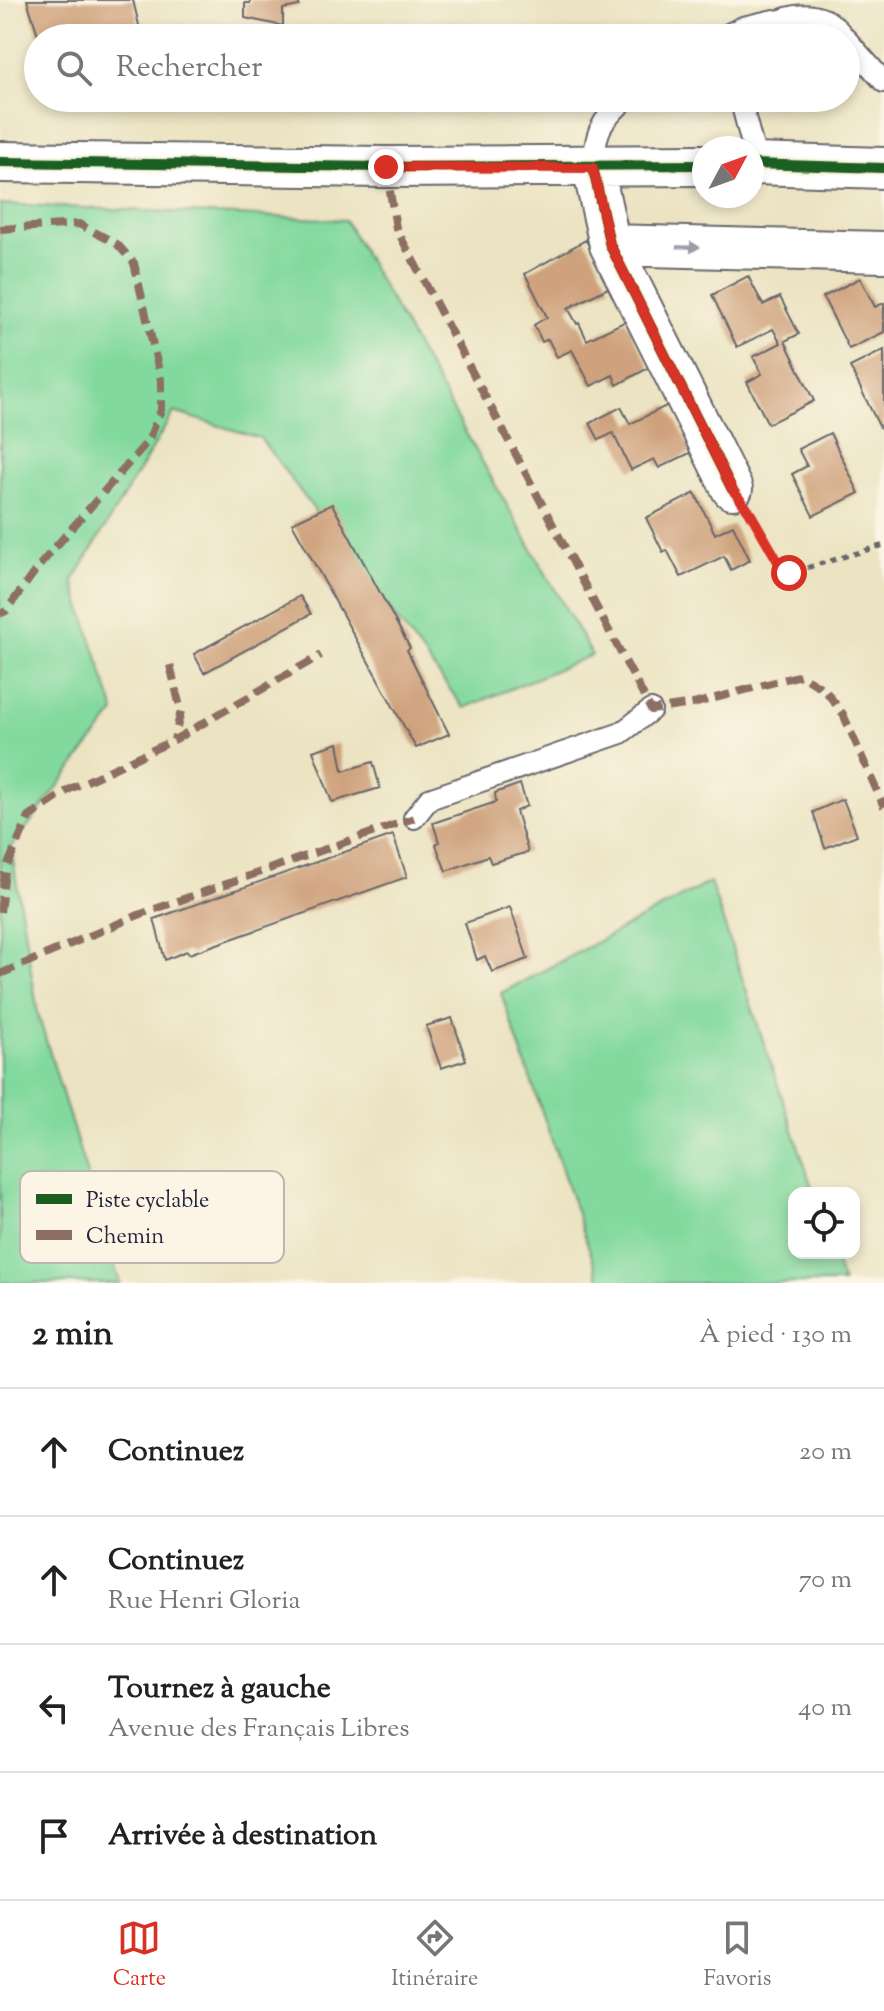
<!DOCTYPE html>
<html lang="fr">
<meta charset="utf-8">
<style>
body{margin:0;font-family:"Sorts Mill Goudy",serif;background:#f2f2f2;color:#222}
.controls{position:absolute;right:24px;bottom:24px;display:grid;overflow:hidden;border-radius:16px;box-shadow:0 4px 12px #0003}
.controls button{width:72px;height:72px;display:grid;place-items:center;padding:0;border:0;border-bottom:2px solid #e0e0e0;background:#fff;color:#222;font:40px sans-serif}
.compass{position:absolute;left:692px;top:136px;width:72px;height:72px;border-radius:50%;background:#fff;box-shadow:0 4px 12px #0003;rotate:49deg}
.stop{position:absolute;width:24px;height:24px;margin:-18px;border:6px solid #d93025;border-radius:50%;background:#fff}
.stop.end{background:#d93025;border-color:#fff;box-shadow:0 2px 8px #0008}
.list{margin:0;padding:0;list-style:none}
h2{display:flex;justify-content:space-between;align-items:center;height:104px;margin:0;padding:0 32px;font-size:34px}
h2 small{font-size:26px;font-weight:400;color:#767676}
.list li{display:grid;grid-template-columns:52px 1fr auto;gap:24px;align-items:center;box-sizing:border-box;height:128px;padding:0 32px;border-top:2px solid #e0e0e0}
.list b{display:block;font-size:30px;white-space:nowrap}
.list p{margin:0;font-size:26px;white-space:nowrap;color:#767676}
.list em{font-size:26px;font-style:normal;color:#767676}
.icon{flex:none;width:44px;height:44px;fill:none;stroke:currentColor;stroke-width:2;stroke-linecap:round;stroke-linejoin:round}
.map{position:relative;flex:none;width:884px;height:1283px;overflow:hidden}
.search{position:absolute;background:#fff;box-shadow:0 4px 12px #0003;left:24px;right:24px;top:24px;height:88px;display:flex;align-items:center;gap:20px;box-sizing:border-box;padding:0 28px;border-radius:44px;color:#767676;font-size:30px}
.sheet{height:616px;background:#fff}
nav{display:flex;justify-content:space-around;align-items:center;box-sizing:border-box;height:112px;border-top:2px solid #e0e0e0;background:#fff;font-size:22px;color:#767676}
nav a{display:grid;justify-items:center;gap:4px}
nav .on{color:#d93025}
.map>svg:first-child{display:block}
</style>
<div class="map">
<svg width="884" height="1283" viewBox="0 0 884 1283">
<rect width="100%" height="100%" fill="#fcf5e5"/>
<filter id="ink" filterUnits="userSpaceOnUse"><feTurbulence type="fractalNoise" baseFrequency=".0125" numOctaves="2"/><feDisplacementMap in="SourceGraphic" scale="16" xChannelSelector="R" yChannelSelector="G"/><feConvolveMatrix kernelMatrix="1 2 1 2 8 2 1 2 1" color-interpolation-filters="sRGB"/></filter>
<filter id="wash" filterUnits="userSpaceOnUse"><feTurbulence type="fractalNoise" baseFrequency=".006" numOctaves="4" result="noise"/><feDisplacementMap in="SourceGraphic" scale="32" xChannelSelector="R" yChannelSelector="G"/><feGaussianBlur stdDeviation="1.8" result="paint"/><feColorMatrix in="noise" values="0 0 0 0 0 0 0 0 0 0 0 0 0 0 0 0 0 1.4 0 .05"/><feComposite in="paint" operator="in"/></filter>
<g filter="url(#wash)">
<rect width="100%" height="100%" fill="#ebe3c1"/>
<!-- green -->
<path fill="#82d99e" stroke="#527e6c" stroke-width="2" d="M0 204 345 220 592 655 464 708 260 438 174 412 73 581 115 712 11 848 38 1014 120 1283H0Z
M710 882 814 1193H794V1253H833L843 1283H601L501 993Z"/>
<g id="blocks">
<!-- building -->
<path fill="#cfa27d" d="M27 0H133L142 38H39Z
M250 0H299V6L283 9V26L245 18V3H250Z
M586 240 610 287 568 308 577 324 579 323 587 340 626 321 650 367 617 385 613 375 591 386 572 350 557 357 548 339 542 342 534 325 547 317 525 274Z
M748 276 763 305 780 297 799 334 785 341 814 401 768 424 747 382 762 374 753 357 781 343 773 329 737 347 712 295Z
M860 278 875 307 884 303V332L849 349 823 297Z
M884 350V426L880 428 850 367Z
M668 405 692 452 659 468 654 459 631 470 613 433 599 440 590 423 621 407 630 424Z
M830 433 859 493 813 516 792 474 807 466 798 449Z
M695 493 715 534 733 525 750 560 731 570 724 556 681 577 667 550 663 552 646 518Z
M332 504 410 648 407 650 449 734 416 748 292 523Z
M300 596 311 614 204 673 194 654Z
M338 743 343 771 373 762 380 788 332 802 313 751Z
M520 784 527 806 516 811 528 852 491 863 488 856 446 871 436 845 439 842 433 823 496 802 495 793Z
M843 799 857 835 825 848 813 812Z
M393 835 407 877 189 954 187 951 165 960 154 919Z
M510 907 528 959 492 972 485 956 477 960 465 923Z
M452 1018 466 1060 441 1068 426 1026Z"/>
</g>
</g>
<g filter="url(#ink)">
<use href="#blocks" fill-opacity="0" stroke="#68666a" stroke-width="2"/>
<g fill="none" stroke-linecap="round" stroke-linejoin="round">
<defs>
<path id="lane" d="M720 38 743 27 774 20
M755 38C773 19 800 9 826 20 833 23 840 32 845 38
M846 39 884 82
M740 98 752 144 760 164
M593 168C596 130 599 123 627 98
M414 818 429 799 621 733 651 710"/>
<path id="street" d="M0 162 386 167 704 165
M752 164 884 168
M593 168 610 245 732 489
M610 245 884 252"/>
</defs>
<!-- lane casing -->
<use href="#lane" stroke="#68666a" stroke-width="24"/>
<!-- street casing -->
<use href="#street" stroke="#68666a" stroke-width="44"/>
<!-- path -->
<path stroke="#68666a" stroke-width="5" stroke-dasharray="6 6" stroke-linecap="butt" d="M754 519 780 565 789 573 884 545"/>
<!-- lane -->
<use href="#lane" stroke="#fff" stroke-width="20"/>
<!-- street -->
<use href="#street" stroke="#fff" stroke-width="40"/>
<!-- quiet -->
<path stroke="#8d6e63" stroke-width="8" stroke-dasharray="16 8" stroke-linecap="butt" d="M386 167 396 228 651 710 693 704 801 675 825 690 843 714 884 807
M0 229 79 224 117 244 134 263 161 380V410L148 441 38 567 6 611 0 614
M170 665 181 711 174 740
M0 912 5 871 29 817 70 789 174 740 321 655
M0 974 141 914 414 818"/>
<defs>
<path id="cycleway" d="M0 162 386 167 704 165
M752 164 884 168
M593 168 610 245 732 489"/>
</defs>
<!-- cycleway casing -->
<use href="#cycleway" stroke="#fcf5e5" stroke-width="15"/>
<!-- cycleway -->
<use href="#cycleway" stroke="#1b5e20" stroke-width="10"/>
</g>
<!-- one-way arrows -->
<defs><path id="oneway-solid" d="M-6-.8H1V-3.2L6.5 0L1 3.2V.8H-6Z" transform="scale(2)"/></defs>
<use fill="#9c9ca7" href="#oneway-solid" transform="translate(688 247) rotate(1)"/>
</g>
<g fill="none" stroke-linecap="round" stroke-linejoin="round" filter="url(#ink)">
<!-- route -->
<path stroke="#d93025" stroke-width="10" d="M386 167 593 168 610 245 732 489 749 511 780 565 789 573"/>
</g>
<!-- legend -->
<rect x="20" y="1171" width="264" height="92" rx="12" fill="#fcf5e5" stroke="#bbb6b2" stroke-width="2"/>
<rect x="36" y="1194" width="36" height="10" fill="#1b5e20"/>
<rect x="36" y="1230" width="36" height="10" fill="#8d6e63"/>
<g font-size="22" fill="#22223b">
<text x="86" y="1207">Piste cyclable</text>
<text x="86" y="1243">Chemin</text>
</g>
</svg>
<div class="controls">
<button><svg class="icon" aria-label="locate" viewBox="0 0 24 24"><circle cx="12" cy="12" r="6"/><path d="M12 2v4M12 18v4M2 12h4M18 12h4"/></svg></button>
</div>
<svg class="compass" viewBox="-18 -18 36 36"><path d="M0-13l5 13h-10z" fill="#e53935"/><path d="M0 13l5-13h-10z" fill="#767676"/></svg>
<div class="stop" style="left:789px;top:573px"></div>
<div class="stop end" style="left:386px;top:167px"></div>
<div class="search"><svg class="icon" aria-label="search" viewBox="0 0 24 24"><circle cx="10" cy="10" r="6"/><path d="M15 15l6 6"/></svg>Rechercher</div>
</div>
<section class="sheet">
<h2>2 min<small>À pied · 130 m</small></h2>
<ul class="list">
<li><svg class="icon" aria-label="ahead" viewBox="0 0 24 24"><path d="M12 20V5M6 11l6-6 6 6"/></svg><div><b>Continuez</b></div><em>20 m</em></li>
<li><svg class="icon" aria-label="ahead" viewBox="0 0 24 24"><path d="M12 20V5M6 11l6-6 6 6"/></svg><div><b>Continuez</b><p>Rue Henri Gloria</p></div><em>70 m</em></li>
<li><svg class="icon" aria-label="left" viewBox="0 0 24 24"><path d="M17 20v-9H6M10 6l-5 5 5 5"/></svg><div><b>Tournez à gauche</b><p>Avenue des Français Libres</p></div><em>40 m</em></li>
<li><svg class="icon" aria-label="arrive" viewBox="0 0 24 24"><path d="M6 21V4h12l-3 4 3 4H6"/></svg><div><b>Arrivée à destination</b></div></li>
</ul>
</section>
<nav>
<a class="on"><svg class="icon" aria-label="map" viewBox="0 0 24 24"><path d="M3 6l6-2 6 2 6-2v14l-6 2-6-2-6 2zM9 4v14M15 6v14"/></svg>Carte</a>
<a><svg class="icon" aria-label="directions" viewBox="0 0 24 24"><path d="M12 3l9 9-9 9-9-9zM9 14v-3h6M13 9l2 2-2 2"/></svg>Itinéraire</a>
<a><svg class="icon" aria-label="saved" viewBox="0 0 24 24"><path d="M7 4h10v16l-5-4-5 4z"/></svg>Favoris</a>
</nav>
